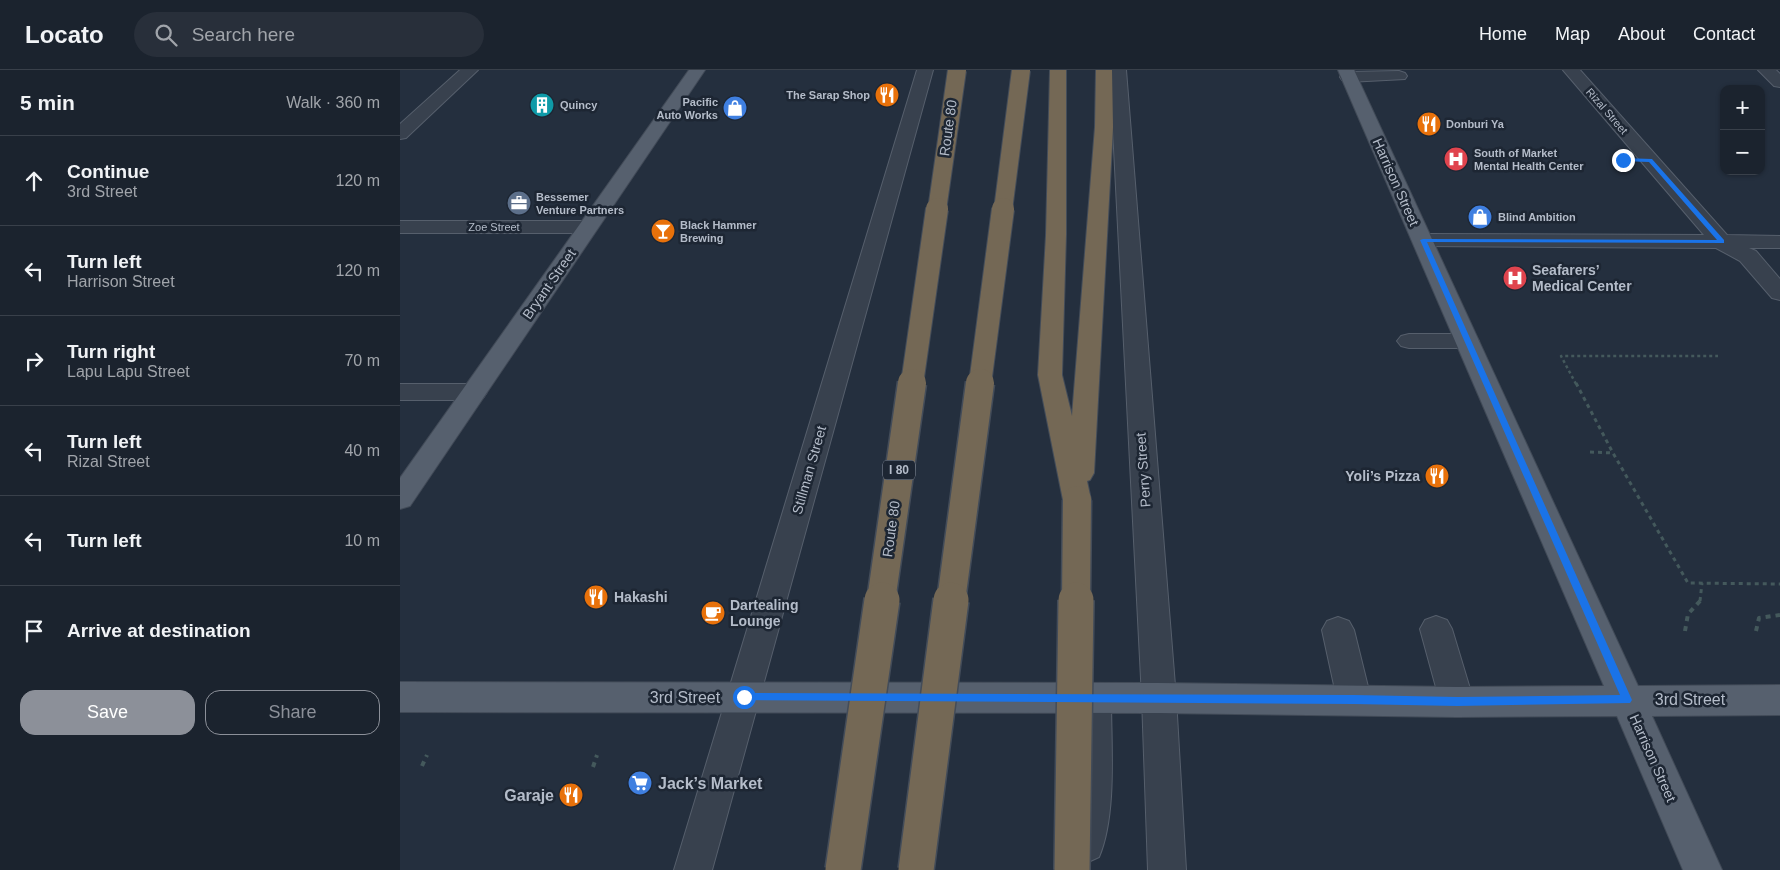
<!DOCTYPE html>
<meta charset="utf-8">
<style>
body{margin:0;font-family:Helvetica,sans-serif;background:#282f3a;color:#f1f3f6}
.controls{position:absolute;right:15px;top:15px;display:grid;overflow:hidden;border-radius:10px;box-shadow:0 1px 4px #0004}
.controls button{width:45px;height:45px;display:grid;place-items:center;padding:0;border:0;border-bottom:1px solid #39404a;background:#1b232e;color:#f1f3f6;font:25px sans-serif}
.stop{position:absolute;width:15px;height:15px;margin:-11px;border:4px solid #1a73e8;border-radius:50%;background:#fff}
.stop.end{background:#1a73e8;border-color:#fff;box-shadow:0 1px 5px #0008}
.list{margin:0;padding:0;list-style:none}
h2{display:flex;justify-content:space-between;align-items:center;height:65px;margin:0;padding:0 20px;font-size:21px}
h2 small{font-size:16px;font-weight:400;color:#a0a4aa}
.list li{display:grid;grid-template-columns:32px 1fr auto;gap:15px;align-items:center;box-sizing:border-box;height:90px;padding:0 20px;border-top:1px solid #39404a}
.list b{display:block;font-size:19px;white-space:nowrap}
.list p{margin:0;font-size:16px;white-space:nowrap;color:#a0a4aa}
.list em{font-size:16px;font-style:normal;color:#a0a4aa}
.actions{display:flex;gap:10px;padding:15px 20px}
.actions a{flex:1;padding:11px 0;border:1px solid #8c9099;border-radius:15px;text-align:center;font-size:18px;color:#8c9099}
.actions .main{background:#8c9099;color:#fff}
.icon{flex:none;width:28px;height:28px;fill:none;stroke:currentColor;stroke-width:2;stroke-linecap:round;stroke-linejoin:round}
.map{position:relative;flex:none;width:1380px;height:800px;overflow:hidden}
header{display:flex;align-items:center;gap:30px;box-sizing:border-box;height:70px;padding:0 25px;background:#1b232e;border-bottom:1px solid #39404a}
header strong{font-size:24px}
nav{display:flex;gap:28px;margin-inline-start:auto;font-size:18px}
.search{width:350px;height:45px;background:#282f3a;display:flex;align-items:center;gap:12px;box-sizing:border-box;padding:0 18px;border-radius:28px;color:#a0a4aa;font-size:19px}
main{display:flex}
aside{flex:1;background:#1b232e}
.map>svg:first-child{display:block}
</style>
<header>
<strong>Locato</strong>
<div class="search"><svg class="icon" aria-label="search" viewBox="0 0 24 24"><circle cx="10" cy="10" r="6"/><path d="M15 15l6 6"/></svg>Search here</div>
<nav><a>Home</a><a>Map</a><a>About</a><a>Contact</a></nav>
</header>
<main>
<aside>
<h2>5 min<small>Walk · 360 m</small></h2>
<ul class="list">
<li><svg class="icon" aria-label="ahead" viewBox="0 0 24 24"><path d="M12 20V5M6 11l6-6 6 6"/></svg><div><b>Continue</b><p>3rd Street</p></div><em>120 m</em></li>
<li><svg class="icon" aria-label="left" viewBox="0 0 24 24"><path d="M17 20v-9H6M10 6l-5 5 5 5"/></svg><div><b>Turn left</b><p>Harrison Street</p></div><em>120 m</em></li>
<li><svg class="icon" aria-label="right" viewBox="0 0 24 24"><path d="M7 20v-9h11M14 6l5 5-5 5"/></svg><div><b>Turn right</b><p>Lapu Lapu Street</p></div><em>70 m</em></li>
<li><svg class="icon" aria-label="left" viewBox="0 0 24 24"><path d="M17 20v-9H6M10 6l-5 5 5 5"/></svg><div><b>Turn left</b><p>Rizal Street</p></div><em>40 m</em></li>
<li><svg class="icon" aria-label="left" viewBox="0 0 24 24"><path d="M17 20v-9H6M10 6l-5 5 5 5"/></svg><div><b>Turn left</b></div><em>10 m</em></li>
<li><svg class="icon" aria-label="arrive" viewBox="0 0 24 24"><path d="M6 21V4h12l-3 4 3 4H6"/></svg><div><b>Arrive at destination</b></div></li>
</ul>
<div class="actions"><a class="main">Save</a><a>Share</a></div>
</aside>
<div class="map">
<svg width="1380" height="800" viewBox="0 0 1380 800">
<rect width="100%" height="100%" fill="#242f3e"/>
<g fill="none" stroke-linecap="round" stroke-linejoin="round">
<defs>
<path id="minor" d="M60 0H78L6 68 0 69V54Z
M517 0H533L312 800H274Z
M710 0H726L776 628 786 800H748L742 628Z
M1163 0H1180L1327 165 1380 166V178H1349L1356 181 1380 209V230L1372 228 1340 191 1316 178 1023 176 1016 174 1013 170 1016 166 1023 164 1304 165Z
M1358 0H1376L1380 4V17L1374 16Z
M999 1 1005 3 1007 6 1005 9 948 12 942 10 940 7 942 4 948 2Z
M0 151H188L195 153 198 157 195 161 188 163H0Z
M1009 264H1067L1075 266 1079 271 1075 276 1067 278H1009L1001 276 997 271 1001 266Z
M0 314H74L83 316 87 322 83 328 74 330H0Z
M1036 546 1047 550 1052 559 1074 632 1069 643 1057 647 1045 643 1040 632 1020 559 1025 550Z
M938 547 949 551 954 560 971 629 966 639 954 644 942 639 937 629 922 560 927 551Z
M694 614 706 619 711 629C711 675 717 745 699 787L686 793 673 787 667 774 674 727 677 629 682 619Z"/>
<path id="major" d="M289 0H305L10 436 0 439V408Z
M938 0H954L1238 616 1380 615V645L1252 646 1322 800H1283L1217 646 1057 647 759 643 0 642V612L759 613 1057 617 1204 616Z"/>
<path id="highway" d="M650 0H666V165L662 305 672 346 695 57 696 0H712L713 57 694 403 690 410 687 411 691 430 687 437 677 440 667 437 663 430 638 305 646 165Z"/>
</defs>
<!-- minor casing -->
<use href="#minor" stroke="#565f6c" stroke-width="2"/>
<!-- major casing -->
<use href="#major" stroke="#414a57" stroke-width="2"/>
<!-- highway casing -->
<use href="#highway" stroke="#434c59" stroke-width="2"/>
<!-- path-far2 -->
<path stroke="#44595c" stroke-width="2.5" stroke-dasharray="3 3" stroke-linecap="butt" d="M1176 314 1161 286H1318"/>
<!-- path-far1 -->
<path stroke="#44595c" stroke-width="3" stroke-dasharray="4 4" stroke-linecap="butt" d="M1176 313 1213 383 1288 513 1380 514
M1190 382 1213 383
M1300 531 1302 513"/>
<!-- path -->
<path stroke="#44595c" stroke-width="4" stroke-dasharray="5 5" stroke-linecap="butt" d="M1285 561 1288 544 1301 530
M1356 561 1359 548 1380 545
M22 696 27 685
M193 697 197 685"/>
<!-- minor -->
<use href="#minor" fill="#38414e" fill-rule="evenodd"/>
<!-- major -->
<use href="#major" fill="#56606e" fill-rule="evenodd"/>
<!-- highway -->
<use href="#highway" fill="#746855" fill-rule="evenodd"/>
<defs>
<path id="highway-bridge-far3" d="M537 140 557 0
M603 140 621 0"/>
<path id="highway-bridge-far2" d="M512 314 537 139
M580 314 603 139"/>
<path id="highway-bridge-far1" d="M481 531 512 313
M551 531 580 313
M676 531 677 430"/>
<path id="highway-bridge" d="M443 800 482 530
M516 800 551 530
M672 800 676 530"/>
</defs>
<!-- highway-bridge-far3 casing -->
<use href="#highway-bridge-far3" stroke="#434c59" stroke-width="20" stroke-linecap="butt"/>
<!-- highway-bridge-far2 casing -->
<use href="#highway-bridge-far2" stroke="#434c59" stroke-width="24" stroke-linecap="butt"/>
<!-- highway-bridge-far1 casing -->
<use href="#highway-bridge-far1" stroke="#434c59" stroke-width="31" stroke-linecap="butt"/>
<!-- highway-bridge casing -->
<use href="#highway-bridge" stroke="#434c59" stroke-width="38" stroke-linecap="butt"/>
<!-- highway-bridge-far3 -->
<use href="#highway-bridge-far3" stroke="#746855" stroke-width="18"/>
<!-- highway-bridge-far2 -->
<use href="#highway-bridge-far2" stroke="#746855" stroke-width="22"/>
<!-- highway-bridge-far1 -->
<use href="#highway-bridge-far1" stroke="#746855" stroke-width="28"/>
<!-- highway-bridge -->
<use href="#highway-bridge" stroke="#746855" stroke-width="35"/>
</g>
<!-- route -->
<path fill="#1a73e8" d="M1223 88 1252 89 1324 170V173L1027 172 1232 630 1230 633 1057 636 954 634 340 630V624L344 623 954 625 1057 627 1220 625 1020 170 1023 169 1317 170 1249 92 1221 91Z"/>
<!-- icons -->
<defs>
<symbol id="restaurant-disc" viewBox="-11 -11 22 22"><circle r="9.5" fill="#e8710a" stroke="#1d2633"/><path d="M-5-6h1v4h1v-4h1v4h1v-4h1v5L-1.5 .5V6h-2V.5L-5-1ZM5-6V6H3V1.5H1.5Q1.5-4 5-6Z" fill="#fff"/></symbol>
<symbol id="building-disc" viewBox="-11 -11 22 22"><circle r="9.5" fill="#0f9aa8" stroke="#1d2633"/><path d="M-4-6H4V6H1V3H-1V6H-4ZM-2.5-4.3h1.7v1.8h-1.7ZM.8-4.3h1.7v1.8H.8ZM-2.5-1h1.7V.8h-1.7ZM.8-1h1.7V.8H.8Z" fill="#fff"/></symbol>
<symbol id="shop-disc" viewBox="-11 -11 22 22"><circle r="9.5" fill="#3f7fe0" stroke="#1d2633"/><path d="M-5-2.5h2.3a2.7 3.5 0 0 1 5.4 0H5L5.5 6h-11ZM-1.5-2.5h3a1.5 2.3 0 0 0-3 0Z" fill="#fff"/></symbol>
<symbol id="hospital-disc" viewBox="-11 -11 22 22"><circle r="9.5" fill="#e0444e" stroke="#1d2633"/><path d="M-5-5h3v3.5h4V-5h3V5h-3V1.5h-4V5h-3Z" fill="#fff"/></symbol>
<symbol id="office-disc" viewBox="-11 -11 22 22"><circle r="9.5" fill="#5c6f8a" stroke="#1d2633"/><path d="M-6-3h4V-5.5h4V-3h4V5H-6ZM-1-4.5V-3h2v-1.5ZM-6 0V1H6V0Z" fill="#fff"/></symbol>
<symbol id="bar-disc" viewBox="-11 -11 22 22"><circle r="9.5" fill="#e8710a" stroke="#1d2633"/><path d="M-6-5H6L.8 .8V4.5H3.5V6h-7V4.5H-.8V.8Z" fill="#fff"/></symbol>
<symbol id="cafe-disc" viewBox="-11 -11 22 22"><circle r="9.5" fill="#e8710a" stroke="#1d2633"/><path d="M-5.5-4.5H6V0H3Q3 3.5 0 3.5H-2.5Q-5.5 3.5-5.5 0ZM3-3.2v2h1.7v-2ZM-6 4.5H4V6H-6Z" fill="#fff"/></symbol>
<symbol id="supermarket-disc" viewBox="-11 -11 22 22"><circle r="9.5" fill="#3f7fe0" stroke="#1d2633"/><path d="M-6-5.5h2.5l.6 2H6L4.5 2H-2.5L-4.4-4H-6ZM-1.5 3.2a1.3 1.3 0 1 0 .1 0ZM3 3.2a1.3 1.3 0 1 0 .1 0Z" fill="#fff"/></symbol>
</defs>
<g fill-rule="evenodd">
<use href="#restaurant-disc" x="473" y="11" width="28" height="28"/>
<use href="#building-disc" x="128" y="21" width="28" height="28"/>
<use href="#shop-disc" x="321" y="24" width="28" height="28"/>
<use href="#restaurant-disc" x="1015" y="40" width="28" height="28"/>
<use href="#hospital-disc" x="1042" y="75" width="28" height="28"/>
<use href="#office-disc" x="105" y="119" width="28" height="28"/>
<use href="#shop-disc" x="1066" y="133" width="28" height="28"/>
<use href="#bar-disc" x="249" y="147" width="28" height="28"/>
<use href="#hospital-disc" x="1101" y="194" width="28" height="28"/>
<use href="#restaurant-disc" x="1023" y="392" width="28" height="28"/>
<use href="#restaurant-disc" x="182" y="513" width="28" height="28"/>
<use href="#cafe-disc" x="299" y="529" width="28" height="28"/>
<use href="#supermarket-disc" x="226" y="699" width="28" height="28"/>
<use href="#restaurant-disc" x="157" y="711" width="28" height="28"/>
</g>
<g text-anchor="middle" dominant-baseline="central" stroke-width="5" stroke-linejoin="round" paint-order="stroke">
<!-- far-poi labels -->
<g font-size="11" font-weight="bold" fill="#b4bcc9" stroke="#1d2633" text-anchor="start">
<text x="470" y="25" text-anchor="end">The Sarap Shop</text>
<text x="318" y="32" text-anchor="end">Pacific<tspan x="318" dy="13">Auto Works</tspan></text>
<text x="160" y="35">Quincy</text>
<text x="1046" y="54">Donburi Ya</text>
<text x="1074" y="83">South of Market<tspan x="1074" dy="13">Mental Health Center</tspan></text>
<text x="136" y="127">Bessemer<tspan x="136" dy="13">Venture Partners</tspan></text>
<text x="1098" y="147">Blind Ambition</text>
<text x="280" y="155">Black Hammer<tspan x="280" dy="13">Brewing</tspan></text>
</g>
<!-- far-street labels -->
<g font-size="11" fill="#b4bcc9" stroke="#1d2633">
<text transform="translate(1207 41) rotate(49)">Rizal Street</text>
<text x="94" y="157">Zoe Street</text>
</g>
<!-- shield labels -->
<rect fill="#1d2633" stroke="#878f9c" stroke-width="1" x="483" y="390.5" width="32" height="19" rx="4"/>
<g font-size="12" font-weight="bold" fill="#b4bcc9">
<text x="499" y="400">I 80</text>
</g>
<!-- street labels -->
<g font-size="14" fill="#b4bcc9" stroke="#1d2633">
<text transform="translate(548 58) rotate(-82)">Route 80</text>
<text transform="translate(996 112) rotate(66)">Harrison Street</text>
<text transform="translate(149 214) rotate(-55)">Bryant Street</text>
<text transform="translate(409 400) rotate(-74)">Stillman Street</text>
<text transform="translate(743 400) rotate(-94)">Perry Street</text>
<text transform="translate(491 459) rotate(-82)">Route 80</text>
<text transform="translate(1253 688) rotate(66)">Harrison Street</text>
</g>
<!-- poi labels -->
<g font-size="14" font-weight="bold" fill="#b4bcc9" stroke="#1d2633" text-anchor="start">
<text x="1132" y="200">Seafarers’<tspan x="1132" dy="16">Medical Center</tspan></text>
<text x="1020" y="406" text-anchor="end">Yoli’s Pizza</text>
<text x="214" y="527">Hakashi</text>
<text x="330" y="535">Dartealing<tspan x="330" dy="16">Lounge</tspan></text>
</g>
<!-- near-street labels -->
<g font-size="16" fill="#b4bcc9" stroke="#1d2633">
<text x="285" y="627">3rd Street</text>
<text x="1290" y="629">3rd Street</text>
</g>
<!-- near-poi labels -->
<g font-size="16" font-weight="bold" fill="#b4bcc9" stroke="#1d2633" text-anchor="start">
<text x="258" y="713">Jack’s Market</text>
<text x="154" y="725" text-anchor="end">Garaje</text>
</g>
</g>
</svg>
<div class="controls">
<button>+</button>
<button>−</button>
</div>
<div class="stop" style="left:344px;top:627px"></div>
<div class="stop end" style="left:1223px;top:90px"></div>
</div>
</main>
